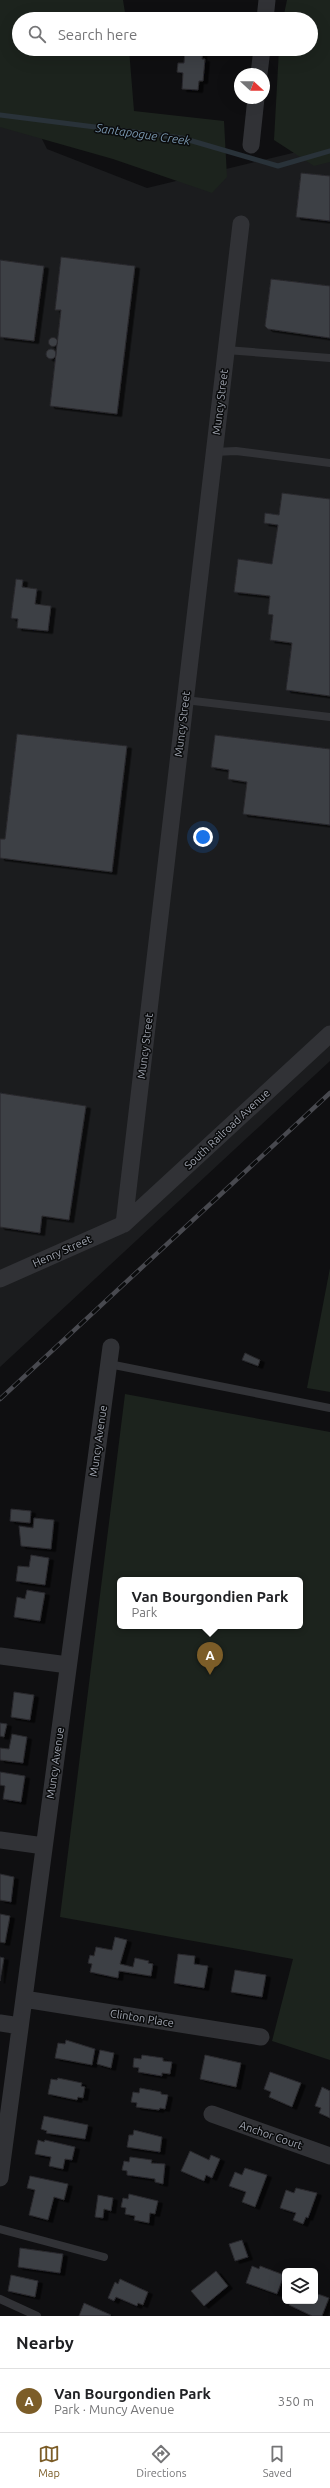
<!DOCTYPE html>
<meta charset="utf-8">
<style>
body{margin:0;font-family:Ubuntu,sans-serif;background:#f2f2f2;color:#202124}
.controls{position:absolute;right:12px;bottom:12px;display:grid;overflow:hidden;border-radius:6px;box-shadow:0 4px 16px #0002}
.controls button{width:36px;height:36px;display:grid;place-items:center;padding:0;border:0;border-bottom:1px solid #e0e0e0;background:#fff;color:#202124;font:20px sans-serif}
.compass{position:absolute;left:234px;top:68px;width:36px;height:36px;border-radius:50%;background:#fff;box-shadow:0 4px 16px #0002;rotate:111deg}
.you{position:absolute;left:203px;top:837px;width:14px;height:14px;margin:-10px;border:3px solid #fff;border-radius:50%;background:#1a73e8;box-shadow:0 0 0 6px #1a73e833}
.badge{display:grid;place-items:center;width:26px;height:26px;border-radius:50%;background:#7c5d28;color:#fff;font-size:13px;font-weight:700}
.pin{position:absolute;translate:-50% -33px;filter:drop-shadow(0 1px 2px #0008)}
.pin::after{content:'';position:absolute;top:21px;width:14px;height:12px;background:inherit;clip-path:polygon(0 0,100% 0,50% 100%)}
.popup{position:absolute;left:117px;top:1577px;width:186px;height:52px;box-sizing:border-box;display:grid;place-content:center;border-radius:6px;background:#fff;filter:drop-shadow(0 1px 3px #0005);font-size:13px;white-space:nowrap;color:#757577}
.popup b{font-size:15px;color:#202124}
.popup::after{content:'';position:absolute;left:50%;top:100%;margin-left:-8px;border:8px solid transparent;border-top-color:#fff}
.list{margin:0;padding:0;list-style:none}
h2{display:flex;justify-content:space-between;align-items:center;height:52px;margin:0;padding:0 16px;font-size:17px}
h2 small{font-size:13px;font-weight:400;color:#757577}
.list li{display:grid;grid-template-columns:26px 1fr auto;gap:12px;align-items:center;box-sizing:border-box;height:64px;padding:0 16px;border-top:1px solid #e0e0e0}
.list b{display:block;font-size:15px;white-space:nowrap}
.list p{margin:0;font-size:13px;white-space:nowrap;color:#757577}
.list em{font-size:13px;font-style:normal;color:#757577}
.icon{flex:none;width:22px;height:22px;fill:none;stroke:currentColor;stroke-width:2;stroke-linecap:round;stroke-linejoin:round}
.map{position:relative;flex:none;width:330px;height:2316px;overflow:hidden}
.search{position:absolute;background:#fff;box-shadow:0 4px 16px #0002;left:12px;right:12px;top:12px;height:44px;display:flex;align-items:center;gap:10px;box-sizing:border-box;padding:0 14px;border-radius:22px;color:#757577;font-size:15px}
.sheet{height:116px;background:#fff}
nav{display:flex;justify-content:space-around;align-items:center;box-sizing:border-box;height:56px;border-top:1px solid #e0e0e0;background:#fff;font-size:11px;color:#757577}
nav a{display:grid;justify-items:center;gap:2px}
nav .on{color:#7c5d28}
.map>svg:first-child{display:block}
</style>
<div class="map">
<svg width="330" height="2316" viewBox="0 0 330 2316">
<defs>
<filter id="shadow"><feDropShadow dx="4.5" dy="2.5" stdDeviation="0" flood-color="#0009"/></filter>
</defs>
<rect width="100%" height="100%" fill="#0f0f11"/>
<!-- built -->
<path fill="#1b1c1e" d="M0 55 47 149 147 188 330 144V1061L0 1367Z"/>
<!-- green -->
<path fill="#1c231d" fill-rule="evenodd" d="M0 0H123L126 19H19V49H129L134 111 224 121 227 177 212 193 113 159 0 127Z
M287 0H330V162L314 166 274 140 279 49H311V19H283Z
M330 1268V1392L307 1388Z
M125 1394 330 1432V2060L272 2041 293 1959 60 1917ZM120 1580H300V1626H120Z"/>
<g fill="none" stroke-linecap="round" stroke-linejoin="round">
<!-- stream -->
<path stroke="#293239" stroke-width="5" d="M0 115 182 138 278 166 330 151"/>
</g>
<!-- building -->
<path fill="#3e3f44" stroke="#29292d" filter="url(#shadow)" d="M185 50 203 51 202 59H205L203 81H199L198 90 182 89 183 73 177 72 178 63H184Z
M301 173 330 176V221L296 217Z
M61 257 135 266 117 414 50 406 61 310H55Z
M0 260 44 266 34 341 0 337Z
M271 279 330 286V338L268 329 265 326Z
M48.5 342a4.5 4.5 0 1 1 9 0a4.5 4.5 0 1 1-9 0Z
M46 354a5 5 0 1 1 10 0a5 5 0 1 1-10 0Z
M282 493 330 499V696L286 690 292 643 270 640 273 615 268 614 270 596 234 592 238 559 272 564 278 525 264 523 265 513 279 515Z
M16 579 23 580 22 587 37 589 35 604 51 606 48 631 17 628 18 619 11 618Z
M17 734 127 746 112 872 0 858V839H5Z
M215 735 330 749V825L243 814 247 782 228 779 229 770 211 767Z
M0 1093 86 1106 69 1220 42 1216 40 1233 0 1227Z
M245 1353 260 1360 258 1366 242 1360Z
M11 1509 31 1511 30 1523 10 1521Z
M34 1518 54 1520 51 1549 21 1546 19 1526 33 1528Z
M31 1555 49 1558 45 1585 16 1581 18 1566 29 1567Z
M27 1590 45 1593 40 1621 14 1617 17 1597 25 1599Z
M14 1692 34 1695 30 1720 11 1717Z
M0 1723 7 1724 4 1737 0 1736Z
M12 1734 27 1737 23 1763 0 1760V1748L9 1749Z
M0 1772 25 1776 21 1802 3 1799 5 1786 0 1785Z
M0 1874 14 1877 11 1902 0 1900Z
M0 1914 10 1916 5 1943 0 1942Z
M115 1937 127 1940 120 1964 133 1967 135 1958 149 1961 148 1963 153 1964 151 1976 119 1971 118 1978 90 1972 92 1964 88 1963 90 1955 94 1956 96 1947 112 1950Z
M178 1954 195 1956 194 1964 208 1966 204 1988 174 1983Z
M0 1957 4 1958 0 1981Z
M235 1970 266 1975 262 1997 231 1992Z
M66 2040 95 2049 92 2065 55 2058 58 2043 65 2044Z
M100 2050 114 2053 111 2068 97 2064Z
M142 2055 163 2058V2061L172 2062 170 2074 162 2073V2076L138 2072 139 2068 133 2067 134 2058 141 2059Z
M205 2055 241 2063 236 2087 200 2079Z
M270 2072 301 2083 292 2107 269 2097 271 2092 264 2089Z
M58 2078 82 2083 81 2086 85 2087 83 2098 78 2097 77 2100 48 2094 51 2079 57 2080Z
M322 2087 330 2091V2118L319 2113 321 2108 315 2106Z
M140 2088 161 2092V2094L168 2095 165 2109 160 2108 159 2110 136 2107 137 2103 131 2102 133 2092 139 2093Z
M44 2116 88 2125 85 2139 46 2133 47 2131 41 2129Z
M134 2130 162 2137 160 2152 127 2147 129 2135H133Z
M38 2140 44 2142 45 2140 75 2147 72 2160 65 2159 63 2169 49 2166 51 2157 35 2154Z
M190 2151 209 2160 211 2155 220 2159 212 2178 206 2175 204 2181 181 2171Z
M130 2157 152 2160 151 2163 165 2164 163 2184 155 2182V2179L127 2175V2171L122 2170 124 2161 129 2162Z
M245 2168 267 2175 255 2207 242 2202 246 2192 229 2186 235 2172 242 2175Z
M30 2176 68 2184 64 2200 54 2197 48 2220 29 2215 35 2190 27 2188Z
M296 2188 317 2193 308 2218 306 2217 303 2224 293 2220 296 2213 280 2208 286 2190 294 2193Z
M129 2194 158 2201 155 2214 150 2213 149 2223 134 2220 135 2216 125 2214 126 2208 121 2207 123 2198 128 2199Z
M98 2195 113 2198 111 2211 104 2209 103 2218 95 2217Z
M242 2240 248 2257 235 2261 229 2244Z
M20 2248 63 2254 60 2273 18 2267Z
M252 2266 259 2269 260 2266 284 2275 277 2294 246 2283Z
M216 2271 228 2286 204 2306 191 2291Z
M11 2275 38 2281 35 2297 8 2291Z
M120 2279 148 2292 143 2305 138 2303 137 2306 116 2297 114 2301 108 2298 115 2282 118 2284Z
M315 2293 329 2298 322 2316H312L289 2305 291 2301H315Z
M84 2303 111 2315 110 2316H79Z"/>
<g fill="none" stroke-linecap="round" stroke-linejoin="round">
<!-- service -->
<path stroke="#313236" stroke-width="8" d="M226 350 330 358
M214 452 236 451 330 463
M185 700 330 717
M109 1364 330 1408
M0 2229 104 2257
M0 2299 37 2316"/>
<!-- minor -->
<path stroke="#313236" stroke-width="17" d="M265 19 267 0
M259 74 262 49
M251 145 256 98
M124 1224 241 224
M0 1279 124 1224 330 1034
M0 1656 68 1665
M0 1840 44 1846
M24 1999 261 2037
M0 2023 20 2026
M212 2114 330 2156
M0 2178 111 1347"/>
<defs>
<path id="rail" d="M0 1399 330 1093"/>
</defs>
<!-- rail casing -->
<use href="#rail" stroke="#48494f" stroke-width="4.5"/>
<!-- rail -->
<use href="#rail" stroke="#0a0b0c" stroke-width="3" stroke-dasharray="9" stroke-linecap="butt"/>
</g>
<g text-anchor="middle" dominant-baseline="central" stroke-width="3" stroke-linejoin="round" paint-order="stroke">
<!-- street labels -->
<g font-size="11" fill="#a1a6b1" stroke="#0a0b0c">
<text transform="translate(220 402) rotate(-83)">Muncy Street</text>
<text transform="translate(182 724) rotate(-83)">Muncy Street</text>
<text transform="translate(145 1046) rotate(-83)">Muncy Street</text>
<text transform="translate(227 1129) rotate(-43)">South Railroad Avenue</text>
<text transform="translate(62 1251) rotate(-24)">Henry Street</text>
<text transform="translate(98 1441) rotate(-82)">Muncy Avenue</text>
<text transform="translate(55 1763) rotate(-82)">Muncy Avenue</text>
<text transform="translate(142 2018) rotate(9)">Clinton Place</text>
<text transform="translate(271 2135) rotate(19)">Anchor Court</text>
</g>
<!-- water labels -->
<g font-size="12" font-style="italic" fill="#7895ad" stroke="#0a0b0c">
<text transform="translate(143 134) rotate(8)">Santapogue Creek</text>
</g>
</g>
</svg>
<div class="controls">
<button><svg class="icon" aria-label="layers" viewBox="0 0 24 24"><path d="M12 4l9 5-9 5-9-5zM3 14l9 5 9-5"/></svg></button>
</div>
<svg class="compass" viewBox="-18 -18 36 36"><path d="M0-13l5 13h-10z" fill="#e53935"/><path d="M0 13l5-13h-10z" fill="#757577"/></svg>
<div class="you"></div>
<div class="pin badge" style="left:210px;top:1675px">A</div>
<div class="popup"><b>Van Bourgondien Park</b>Park</div>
<div class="search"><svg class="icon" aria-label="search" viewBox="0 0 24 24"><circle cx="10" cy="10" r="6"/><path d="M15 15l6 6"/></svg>Search here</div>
</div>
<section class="sheet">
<h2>Nearby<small></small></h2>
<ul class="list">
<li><span class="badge">A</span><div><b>Van Bourgondien Park</b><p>Park · Muncy Avenue</p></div><em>350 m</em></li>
</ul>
</section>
<nav>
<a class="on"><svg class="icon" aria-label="map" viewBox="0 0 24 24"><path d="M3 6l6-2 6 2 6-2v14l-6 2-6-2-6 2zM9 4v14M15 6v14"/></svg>Map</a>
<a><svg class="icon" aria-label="directions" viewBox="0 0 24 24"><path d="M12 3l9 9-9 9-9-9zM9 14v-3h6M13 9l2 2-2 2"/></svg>Directions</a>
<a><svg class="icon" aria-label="saved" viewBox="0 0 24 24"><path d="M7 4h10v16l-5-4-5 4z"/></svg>Saved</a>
</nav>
